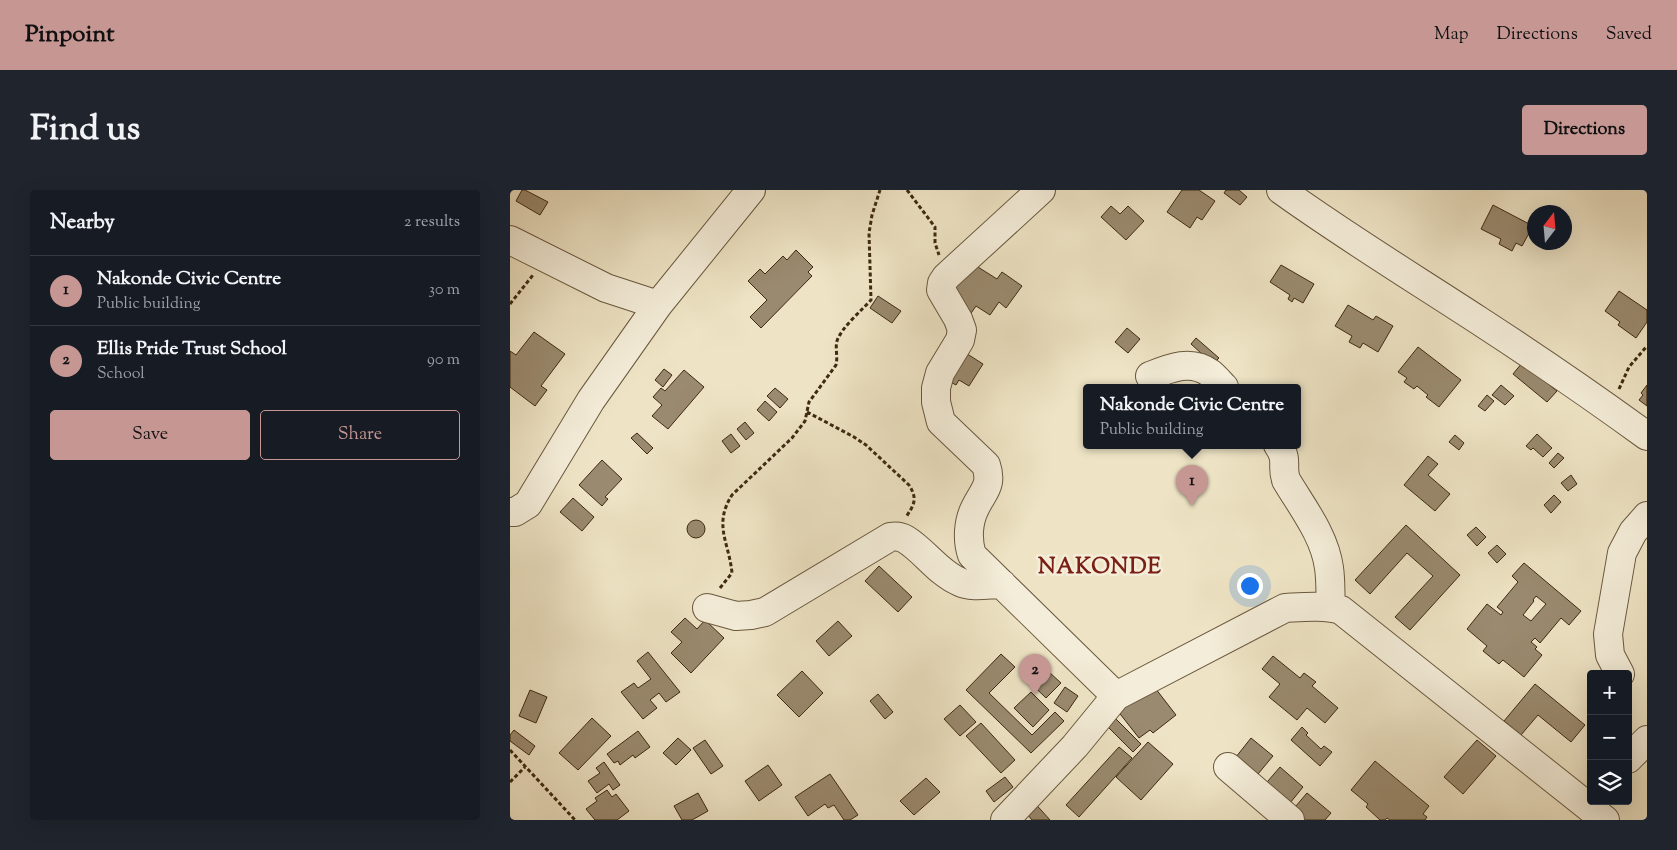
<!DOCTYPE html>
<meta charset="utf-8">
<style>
body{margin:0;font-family:"Sorts Mill Goudy",serif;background:#20242c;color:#f1f3f6}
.controls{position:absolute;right:15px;bottom:15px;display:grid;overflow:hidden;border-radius:5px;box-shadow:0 5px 20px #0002}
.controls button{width:45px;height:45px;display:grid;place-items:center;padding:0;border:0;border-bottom:1px solid #363941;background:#171b24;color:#f1f3f6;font:25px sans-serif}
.compass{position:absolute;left:1017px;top:15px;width:45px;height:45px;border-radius:50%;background:#171b24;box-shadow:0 5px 20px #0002;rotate:16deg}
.you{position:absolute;left:739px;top:395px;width:18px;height:18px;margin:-12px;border:4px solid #fff;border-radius:50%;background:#1a73e8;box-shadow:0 0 0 8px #1a73e833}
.badge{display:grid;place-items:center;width:32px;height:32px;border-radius:50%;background:#c59692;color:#111;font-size:16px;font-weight:700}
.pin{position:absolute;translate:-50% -41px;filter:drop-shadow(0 1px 2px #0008)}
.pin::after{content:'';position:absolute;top:26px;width:18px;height:15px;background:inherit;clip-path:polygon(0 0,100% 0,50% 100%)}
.popup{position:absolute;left:573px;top:194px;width:218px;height:65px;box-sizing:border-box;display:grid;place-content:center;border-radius:5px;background:#171b24;filter:drop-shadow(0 1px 4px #0005);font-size:16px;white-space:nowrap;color:#9ea1a6}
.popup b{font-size:19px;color:#f1f3f6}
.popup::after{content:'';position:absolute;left:50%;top:100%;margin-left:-10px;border:10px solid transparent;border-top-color:#171b24}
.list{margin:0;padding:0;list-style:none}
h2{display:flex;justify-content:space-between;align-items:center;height:65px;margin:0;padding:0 20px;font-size:21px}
h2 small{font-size:16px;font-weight:400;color:#9ea1a6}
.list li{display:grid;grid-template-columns:32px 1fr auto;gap:15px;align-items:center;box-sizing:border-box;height:70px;padding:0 20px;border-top:1px solid #363941}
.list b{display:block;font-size:19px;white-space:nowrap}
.list p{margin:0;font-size:16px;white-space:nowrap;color:#9ea1a6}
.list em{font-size:16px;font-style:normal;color:#9ea1a6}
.actions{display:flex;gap:10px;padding:15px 20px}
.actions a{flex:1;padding:11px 0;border:1px solid #c59692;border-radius:5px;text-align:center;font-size:18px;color:#c59692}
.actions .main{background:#c59692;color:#111}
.icon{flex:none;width:28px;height:28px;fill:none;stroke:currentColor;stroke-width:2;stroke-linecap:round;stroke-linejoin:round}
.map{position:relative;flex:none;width:1137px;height:630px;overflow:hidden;border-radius:5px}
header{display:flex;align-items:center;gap:30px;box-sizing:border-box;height:70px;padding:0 25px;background:#c59692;color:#111}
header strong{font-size:24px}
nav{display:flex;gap:28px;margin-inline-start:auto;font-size:18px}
.intro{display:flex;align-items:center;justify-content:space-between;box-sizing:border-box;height:120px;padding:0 30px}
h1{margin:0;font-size:35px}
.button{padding:12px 22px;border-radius:5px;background:#c59692;color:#111;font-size:18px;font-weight:700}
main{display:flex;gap:30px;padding:0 30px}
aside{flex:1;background:#171b24;border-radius:5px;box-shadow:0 5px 20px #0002}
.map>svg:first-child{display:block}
</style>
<header>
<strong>Pinpoint</strong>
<nav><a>Map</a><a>Directions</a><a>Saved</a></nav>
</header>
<div class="intro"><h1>Find us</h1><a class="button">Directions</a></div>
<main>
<aside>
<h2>Nearby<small>2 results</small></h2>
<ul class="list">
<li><span class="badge">1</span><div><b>Nakonde Civic Centre</b><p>Public building</p></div><em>30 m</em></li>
<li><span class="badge">2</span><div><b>Ellis Pride Trust School</b><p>School</p></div><em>90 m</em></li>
</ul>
<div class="actions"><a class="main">Save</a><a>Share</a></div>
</aside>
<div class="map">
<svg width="1137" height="630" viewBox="0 0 1137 630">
<rect width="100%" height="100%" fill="#eee4c5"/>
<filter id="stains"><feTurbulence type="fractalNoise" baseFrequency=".004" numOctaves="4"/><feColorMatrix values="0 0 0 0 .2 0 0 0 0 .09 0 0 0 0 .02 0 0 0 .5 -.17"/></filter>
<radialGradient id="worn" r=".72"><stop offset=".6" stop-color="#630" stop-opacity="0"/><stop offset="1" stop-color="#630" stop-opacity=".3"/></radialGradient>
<!-- building -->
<path fill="#9a8a6f" stroke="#3e2912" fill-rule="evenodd" d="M12 0H15L38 12 30 25 6 11Z
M672 0H689L705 11 692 30 687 27 680 38 657 22Z
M716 0H729L737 7 730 15 714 3Z
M983 15 1023 36 1012 56 1006 53 1002 61 989 54 991 49 971 39Z
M601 16 610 24 618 16 634 31 616 50 591 27Z
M286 60 303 77 298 82 302 86 251 138 240 127 257 110 238 91 250 79 255 84 273 66 277 70Z
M460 72 487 89 492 82 512 96 496 118 489 112 480 125 466 116 457 129 439 103Z
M771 75 804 94 793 113 784 108 782 112 778 109 780 105 760 92Z
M1109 101 1137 120V132L1126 148 1108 135 1110 132 1095 121Z
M368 106 391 121 382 133 360 118Z
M838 115 863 130 866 126 883 136 868 162 853 153 850 158 839 152 842 146 825 136Z
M617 138 630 149 618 163 605 152Z
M24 142 55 164 31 196 37 200 25 216 0 197V161L6 165Z
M686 148 709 168 703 174 681 154Z
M908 157 951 190 929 217 916 207 918 205 907 196 904 199 894 192 897 188 888 182Z
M448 158 473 174 459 196 449 190 446 195 437 190Z
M1012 173 1047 201 1037 212 1003 184Z
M154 179 162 185 153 197 145 190Z
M174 180 194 197 158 239 142 226 152 215 143 207 151 198 155 201Z
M991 195 1004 206 995 215 982 205Z
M1137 195V216L1129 210 1133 205 1131 203Z
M265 198 278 209 270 218 257 206Z
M977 205 984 211 975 221 968 216Z
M255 211 267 222 259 231 247 220Z
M235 232 244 243 236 250 227 239Z
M127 243 143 258 137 264 121 248Z
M221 244 230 256 221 263 212 251Z
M1027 244 1042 258 1033 267 1023 258 1021 260 1016 256Z
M945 245 954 253 949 260 939 252Z
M1048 263 1054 268 1044 278 1039 273Z
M918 266 928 274 918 285 940 304 925 321 894 295Z
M92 270 112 289 95 307 98 309 92 316 69 295Z
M1061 285 1067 294 1058 301 1051 293Z
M1044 305 1051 312 1041 323 1034 315Z
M63 308 84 327 72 341 50 322Z
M177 339a9 9 0 1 1 18 0a9 9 0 1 1-18 0Z
M896 335 950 385 900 440 885 427 923 386 897 363 860 404 845 390Z
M966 337 976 347 967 356 957 345Z
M987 355 996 364 987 373 978 363Z
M1014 373 1071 421 1059 435 1051 428 1030 453 1025 448 1021 452 1027 457 1025 459 1032 465 1014 487 993 470 989 474 973 461 977 456 957 439 977 414 991 425 993 422 987 417 1008 392 1002 386ZM1026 406 1036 414 1021 431 1013 425 1024 411 1023 410Z
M369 376 402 407 388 422 355 391Z
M175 428 187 439 195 430 214 448 181 483 161 463 172 452 161 442Z
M328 431 342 446 319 466 306 451Z
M138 462 170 502 156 512 149 503 140 510 147 518 133 529 111 502 124 493 128 498 141 489 127 471Z
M491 464 505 477 479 503 522 545 545 522 554 531 521 563 456 500Z
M763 466 790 488 794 483 806 492 802 496 828 518 815 533 797 518 787 530 759 507 770 494 752 479Z
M527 471 551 493 536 508 513 486Z
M292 481 313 503 289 527 267 505Z
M642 494 666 525 643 543 640 540 629 548 607 520Z
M1025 494 1075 535 1061 552 1028 525 1011 545 994 531Z
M555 497 568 506 557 522 544 513Z
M20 500 37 507 26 533 9 526Z
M521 502 539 520 523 537 504 518Z
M368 504 383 522 375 529 360 511Z
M450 515 466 532 450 546 434 529Z
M602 525 631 554 623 562 594 533Z
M82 528 101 546 68 580 49 563Z
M471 533 505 570 491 583 456 546Z
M792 537 798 543 796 545 811 559 814 556 822 562 810 576 781 550Z
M4 540 25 556 19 565 0 551V545Z
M128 541 140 557 125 568 123 565 110 575 108 571 104 573 97 564Z
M168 548 181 560 166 575 153 563Z
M741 548 763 566 748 584 726 567Z
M195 550 213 576 201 584 183 558Z
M967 550 986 566 953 604 934 587Z
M638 552 663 574 631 610 606 587Z
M609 557 622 568 569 627 556 615Z
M865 571 919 616 913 624 917 627 915 630H880L877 628 875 630H870L856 617 858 614 841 600Z
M94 572 110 595 103 600 99 594 87 603 78 591 90 583 86 578Z
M258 575 272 595 249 611 235 591Z
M770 577 793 597 776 618 752 598Z
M320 584 348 625 340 630H334L324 615 318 618 315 614 298 626 285 607Z
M495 587 503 597 484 612 476 601Z
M416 588 430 602 404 625 390 611Z
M97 600 102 607 106 604 119 621 107 630H85L76 619 87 611 85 608Z
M188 603 198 621 182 630H172L164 616Z
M797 603 821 623 815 630H788L780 623Z
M522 610 540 630H522L512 618Z"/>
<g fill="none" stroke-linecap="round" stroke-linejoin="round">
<defs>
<path id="minor" d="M531 0 436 87 432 93 431 100 448 129 452 140 450 150 430 183 426 198V212L431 232 476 275C483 296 473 301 465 318 458 332 457 350 462 365L606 506
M771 0C835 46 902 87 968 130 1025 167 1082 206 1137 246
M0 50 96 98 148 115
M640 186C660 178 681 169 700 183 705 187 710 193 714 197
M768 255C779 271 771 275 776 290 792 317 815 346 819 378 821 391 820 404 821 417
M0 322H5L18 314 81 210 148 115 241 0
M197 418 226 426 241 425 255 422 380 347C385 346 390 346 395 349 414 360 428 383 450 392 462 398 479 394 492 394
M1110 484 1100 465 1098 444 1112 363 1123 342 1137 326
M1118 569 1137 550
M718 577 780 630
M495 630 565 556 606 506 775 418C794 417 813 415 831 420L1095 630"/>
</defs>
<!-- minor casing -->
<use href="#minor" stroke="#6a583f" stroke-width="30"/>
<!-- path -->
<path stroke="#3e2912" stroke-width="3" stroke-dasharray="4 2.5" stroke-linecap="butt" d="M397 0 425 37V53L429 65
M0 114 23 85
M1109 199 1119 177 1137 156
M297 222 344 247 356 255 399 295C408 309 404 315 396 327
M210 398 222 383C219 352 203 335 222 305L282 248 295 231 299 212 326 175C328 167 325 158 327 151 331 138 352 120 361 110L359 43 362 25 370 0
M0 560 65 630
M0 592 15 577"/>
<!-- minor -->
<use href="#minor" stroke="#f4edd9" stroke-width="28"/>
</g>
<g text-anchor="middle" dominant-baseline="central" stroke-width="5" stroke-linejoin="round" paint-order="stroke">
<!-- district labels -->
<g font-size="22" font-weight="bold" letter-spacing="1" fill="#7a1f14" stroke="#f4edd9">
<text x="590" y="378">NAKONDE</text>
</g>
</g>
<rect width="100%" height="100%" filter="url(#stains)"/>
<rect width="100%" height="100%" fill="url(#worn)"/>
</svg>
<div class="controls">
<button>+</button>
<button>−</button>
<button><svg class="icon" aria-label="layers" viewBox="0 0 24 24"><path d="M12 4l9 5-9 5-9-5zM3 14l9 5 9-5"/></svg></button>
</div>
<svg class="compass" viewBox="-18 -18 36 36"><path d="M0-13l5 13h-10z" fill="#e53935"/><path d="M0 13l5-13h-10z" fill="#9ea1a6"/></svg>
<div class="you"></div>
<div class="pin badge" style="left:682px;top:316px">1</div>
<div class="popup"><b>Nakonde Civic Centre</b>Public building</div>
<div class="pin badge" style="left:525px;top:505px">2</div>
</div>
</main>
